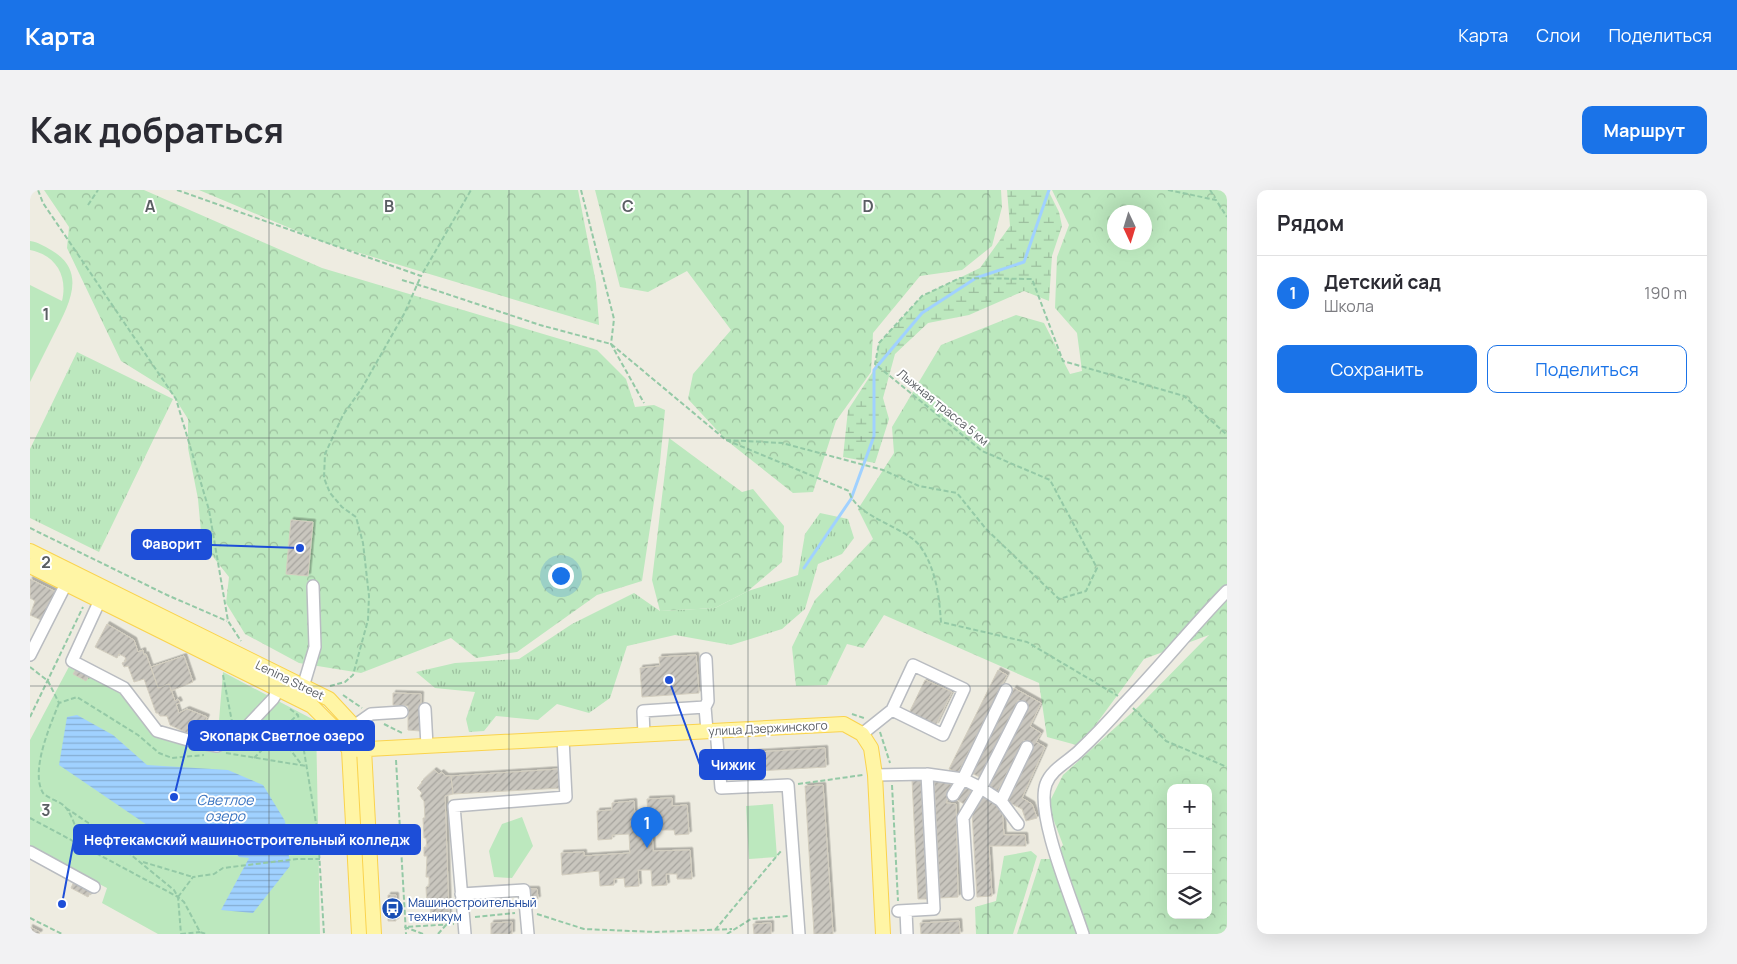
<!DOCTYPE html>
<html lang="ru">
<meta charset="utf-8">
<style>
body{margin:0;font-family:Manrope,sans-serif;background:#f2f2f3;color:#2b2b33}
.controls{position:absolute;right:15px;bottom:15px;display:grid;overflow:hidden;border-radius:10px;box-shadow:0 5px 20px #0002}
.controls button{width:45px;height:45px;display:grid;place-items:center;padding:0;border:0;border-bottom:1px solid #e1e1e2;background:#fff;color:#2b2b33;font:25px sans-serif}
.compass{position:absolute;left:1077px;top:15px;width:45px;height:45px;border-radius:50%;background:#fff;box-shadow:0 5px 20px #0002;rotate:176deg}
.you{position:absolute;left:530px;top:385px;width:18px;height:18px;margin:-12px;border:4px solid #fff;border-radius:50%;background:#1a73e8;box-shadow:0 0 0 8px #1a73e833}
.badge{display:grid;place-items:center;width:32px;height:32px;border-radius:50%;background:#1a73e8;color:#fff;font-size:16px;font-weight:700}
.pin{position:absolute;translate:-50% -41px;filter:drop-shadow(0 1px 2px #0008)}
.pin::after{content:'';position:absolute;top:26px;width:18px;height:15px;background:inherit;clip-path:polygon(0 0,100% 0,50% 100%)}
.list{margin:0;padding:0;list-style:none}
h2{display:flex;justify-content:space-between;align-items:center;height:65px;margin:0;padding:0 20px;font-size:21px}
h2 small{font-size:16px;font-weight:400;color:#7c7c81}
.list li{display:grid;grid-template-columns:32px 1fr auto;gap:15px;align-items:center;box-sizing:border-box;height:75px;padding:0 20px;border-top:1px solid #e1e1e2}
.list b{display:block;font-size:19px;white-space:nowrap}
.list p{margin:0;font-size:16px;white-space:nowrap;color:#7c7c81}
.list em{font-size:16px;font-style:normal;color:#7c7c81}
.actions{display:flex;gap:10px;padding:15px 20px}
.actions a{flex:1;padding:11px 0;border:1px solid #1a73e8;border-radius:10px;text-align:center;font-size:18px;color:#1a73e8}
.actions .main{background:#1a73e8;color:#fff}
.icon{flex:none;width:28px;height:28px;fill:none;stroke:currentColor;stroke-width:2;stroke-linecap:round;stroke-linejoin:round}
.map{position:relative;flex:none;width:1197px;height:744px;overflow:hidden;border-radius:10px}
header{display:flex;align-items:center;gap:30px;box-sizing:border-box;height:70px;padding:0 25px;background:#1a73e8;color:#fff}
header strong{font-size:24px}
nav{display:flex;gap:28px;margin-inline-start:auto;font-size:18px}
.intro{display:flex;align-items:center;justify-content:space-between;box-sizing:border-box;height:120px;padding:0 30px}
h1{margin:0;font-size:35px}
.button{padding:12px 22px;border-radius:10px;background:#1a73e8;color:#fff;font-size:18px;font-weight:700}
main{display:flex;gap:30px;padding:0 30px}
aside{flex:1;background:#fff;border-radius:10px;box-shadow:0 5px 20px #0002}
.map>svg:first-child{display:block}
</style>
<header>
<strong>Карта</strong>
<nav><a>Карта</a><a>Слои</a><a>Поделиться</a></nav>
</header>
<div class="intro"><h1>Как добраться</h1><a class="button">Маршрут</a></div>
<main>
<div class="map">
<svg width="1197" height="744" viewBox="0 0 1197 744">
<defs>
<pattern id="grass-tufts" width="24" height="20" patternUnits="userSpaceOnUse" patternTransform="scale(1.25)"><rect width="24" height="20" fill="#bce8be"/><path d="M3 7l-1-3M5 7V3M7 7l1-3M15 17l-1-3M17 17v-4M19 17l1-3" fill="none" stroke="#9cbf9e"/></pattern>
<pattern id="forest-crowns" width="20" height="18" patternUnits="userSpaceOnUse" patternTransform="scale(1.25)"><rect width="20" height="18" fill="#bce8be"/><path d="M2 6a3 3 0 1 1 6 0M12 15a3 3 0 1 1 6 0" fill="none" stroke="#9cbf9e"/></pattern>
<pattern id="wetland-marsh" width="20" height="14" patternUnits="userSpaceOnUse" patternTransform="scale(1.25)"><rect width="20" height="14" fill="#bce8be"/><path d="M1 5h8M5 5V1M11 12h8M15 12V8" fill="none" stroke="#9cbf9e"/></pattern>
<pattern id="water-rules" width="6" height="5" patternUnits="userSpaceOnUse" patternTransform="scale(1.25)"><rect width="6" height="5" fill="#a0d1ff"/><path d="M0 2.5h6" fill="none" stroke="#85add2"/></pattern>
<pattern id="building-hatch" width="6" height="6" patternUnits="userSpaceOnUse" patternTransform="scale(1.25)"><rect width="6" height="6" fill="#c9c6be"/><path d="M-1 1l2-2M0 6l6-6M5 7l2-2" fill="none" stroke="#a6a49e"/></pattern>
<filter id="shadow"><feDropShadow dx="2.5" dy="-2.5" stdDeviation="0" flood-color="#0004"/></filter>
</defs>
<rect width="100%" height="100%" fill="#eeece1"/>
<!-- grass -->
<path fill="url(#grass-tufts)" d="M47 162 143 209 69 362 0 328V259Z
M790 323 818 329 824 348 812 364 788 374 775 419 752 439 701 455 645 445 597 456 580 508 559 523 527 514 508 530 466 526 454 541 439 542 436 529 445 502 405 498 386 482 425 473 489 469 542 434 604 403 630 421 685 418 718 401 768 385 775 344Z"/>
<!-- forest -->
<path fill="url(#forest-crowns)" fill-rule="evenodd" d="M14 0H114L292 78 567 160 596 189 605 217 624 215 635 220 630 272 612 391 567 405 487 462 446 468 421 448 331 483 269 473 215 444 196 413 199 387 172 353 168 309 158 258V229L141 202 91 171 37 58 39 37Z
M169 0H548L566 93 569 135 293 52Z
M565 0H971L972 17 962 56 932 80 890 86 843 143 841 182 806 231 783 302 763 303 696 250 658 209 663 184 701 140 657 81 618 102 590 97Z
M1022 0H1197V744H987L1011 669H1022L1033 655 1018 615 1033 585 1108 517 1179 445 1114 469 1050 556 1017 547 1009 493 854 425 833 458 817 454 797 495 766 496 762 457 785 410 843 349 828 319 864 263 862 237 911 155 986 125 1014 133 1040 184 1052 181 1047 143 1025 118 1027 67 1039 35ZM1084 22H1114V52H1084ZM1141 598H1178V725H1141Z
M639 248 712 302 723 299 754 336 752 372 718 401 685 418 630 421 622 390Z
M1001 661 1007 666 983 744H946L945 717 966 711 974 666Z"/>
<!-- wetland -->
<path fill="url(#wetland-marsh)" d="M977 0H1018L1029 22 1032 36 1022 66 1019 111 994 101 939 125 898 133 865 164 853 208 859 229 845 273 813 267 818 220 844 180 849 153 892 106 950 78 980 36Z"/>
<!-- green -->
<path fill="#bce8be" d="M0 51C8 52 14 56 21 60 58 81 39 115 24 144 16 160 8 176 0 192V95L32 111C38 86 26 65 0 60Z
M42 471 94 498 127 541 187 555 193 482 286 531 290 744H128L72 713 77 698 0 658V550Z
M743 614 747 667 719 669 716 616Z
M492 627 503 656 482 688 464 687 459 661 472 634Z"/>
<!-- water -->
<path fill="url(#water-rules)" d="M47 525 83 545 117 575 198 580 233 595 255 631 260 676 223 723 191 720 219 668 209 667 198 653 168 647 166 637H120L29 575 37 527Z"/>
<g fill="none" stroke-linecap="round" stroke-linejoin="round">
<!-- stream -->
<path stroke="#a0d1ff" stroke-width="3" d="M774 378 821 309 844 246V180L892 123 946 88 994 72 1019 0"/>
</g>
<!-- building -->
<path fill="url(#building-hatch)" stroke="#d3cebf" filter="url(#shadow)" d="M261 330 283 332 278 386 256 384Z
M0 389 26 402 11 430 0 425 5 411 0 408Z
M77 434 104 450 108 462 113 460 114 465 116 464 128 498 139 494 145 511 148 509 150 513 146 514 149 523 157 519 177 527 168 548 140 535 137 526H130L128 523H126L114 489 104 492 98 476 94 477 92 473 96 471 95 467 89 464 87 468 65 457Z
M666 465 669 503 612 507 610 478 630 476 629 467Z
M154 466 163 492 141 501 139 494 128 498 121 477Z
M47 478 60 484 56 491 43 484Z
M968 480 977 485 928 583 919 579Z
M895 490 922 502 906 535 879 523Z
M984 498 1011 513 1000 536 1011 543 1006 552 1015 557 992 608 1002 614 1007 628 996 631 992 619 978 612 1004 556 994 550 966 604 957 598 998 515 988 510 950 587 941 583Z
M363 503 391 504 390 541 378 540V516L363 515Z
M795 558 796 577 694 583 693 564Z
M530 579 532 598 423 604 421 586Z
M404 580 409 584 411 582 416 586H421L423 604 415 606 419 726 401 727 400 717H397L396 697 399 696V687H396L397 666H394V657H397L396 648H394L393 628H395L394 611 390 606 392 603 387 598 392 593 391 592Z
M904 588 923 595 916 613 926 614 928 707 910 708Z
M882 590H891L897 709H888Z
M935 594 943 598 934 614 926 609Z
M793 595 803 744H784L775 596Z
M952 604 972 619 974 645H995L996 656H959L962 706 947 707 942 622Z
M642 608V616L657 615 659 644 645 645 644 640H622L623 661 660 660 662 689H647V684H636L637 695 622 696 621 680H608L609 696 595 697 594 688 584 689V695L570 696 569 681 532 685 531 663 554 662V666L600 663 599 644 582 645V649L568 650 567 621 582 620V613L604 611 605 628 618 627 617 609Z
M46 687 64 696 58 707 41 698Z
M490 699H507L508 709H490Z
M358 705H366V731H358Z
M929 731 930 744H891L890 733Z
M482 732V744H461V733Z
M741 733V744H724L723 734Z
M0 737 10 742 9 744H0Z"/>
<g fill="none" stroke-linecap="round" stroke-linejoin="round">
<defs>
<path id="minor" d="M70 410 42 471 94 498 127 541 165 552 187 556 208 546 243 509 249 499
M0 465 36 394
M273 497 285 457 283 396
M675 517 678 511 676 469
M395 519 397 556
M324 536 341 524 372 522
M686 540 691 598 758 595 769 744
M832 544 862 520 883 475 934 499 913 545 862 520
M614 545 613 521 675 517 677 541
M845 585 897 584 933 589 976 500
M923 605 933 589 951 598 992 517
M971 611 988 634
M0 662 64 697
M431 704 494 700 498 744
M938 704 933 628 951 598 971 611 997 557
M868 721 904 719 897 584
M876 721 877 744
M435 744 424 616 536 607 533 549
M1053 744C1043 712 1005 624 1016 594 1021 580 1037 572 1048 562 1064 547 1080 530 1095 513 1130 477 1162 437 1197 401"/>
<path id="major" d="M0 361 299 509 324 536 334 559 344 744
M0 376 282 516 303 537 319 560 329 744
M319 560 814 534 832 544 841 558 845 585 853 744"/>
</defs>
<!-- minor casing -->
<use href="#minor" stroke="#b9bcc1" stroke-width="14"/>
<!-- major casing -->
<use href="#major" stroke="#fad34e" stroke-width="16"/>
<!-- path -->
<path stroke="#94c9a6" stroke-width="2" stroke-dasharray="5 2.5" stroke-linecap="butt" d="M8 0 13 13 146 209 179 320 198 431 211 451
M147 0 391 86 441 0
M551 0 584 129 581 154 614 213
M1138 0 1186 10 1197 27
M1180 0 1185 8
M58 15 68 0
M402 99 510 135 581 154 696 250 819 301C825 327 876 337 890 356 906 379 909 405 911 432L997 452 1088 506
M696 250 752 253 853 280 889 296 927 303 956 339 1029 409 1056 401 1067 378 1020 290 952 261 845 174 849 153 892 106 930 88 1002 89 1033 171 1154 206 1197 245
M0 338 137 405 197 431
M0 477 18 491 29 513 47 507 108 545 129 563 142 568 174 565
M193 485 203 537
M300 496 315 492 323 485 338 430 339 406 333 353 326 327 312 317 300 303 294 288 295 264 313 225 332 198 374 124 391 86
M313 505 332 518
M29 513C20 536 0 581 13 603 20 610 31 611 36 618 44 628 48 646 53 657
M1103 518 1136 551 1197 577
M260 519 268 525 288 645 294 744
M822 524 834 528
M0 527 53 417
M354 534 374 544
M850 542 860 573
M249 545 272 575
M218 550 231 562
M196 563 276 576
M224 568 268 524
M366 570 376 744
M768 594 833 585
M862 595 868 711
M36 618 78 646 144 700 148 707 151 744
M0 628 148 707 154 712 170 742 176 744
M113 672 163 687
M148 707 163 687 184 684 193 678 267 669H290
M507 724 554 739 626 742 702 739
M445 727 485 723
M0 728 32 744
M685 740 751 661
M151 744 170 742
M393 744 375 737 424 734
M408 744 416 735
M697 744 721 729 758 726"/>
<!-- minor -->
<use href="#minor" stroke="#fff" stroke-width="11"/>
<!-- major -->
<use href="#major" stroke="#fff5a5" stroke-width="14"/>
<!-- path-bridge -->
<path stroke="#94c9a6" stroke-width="2" stroke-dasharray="5 2.5" stroke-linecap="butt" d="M372 90 402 99"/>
</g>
<!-- grid -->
<path fill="none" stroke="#5a5e63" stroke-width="1" stroke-opacity="0.55" d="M239 0V744M479 0V744M718 0V744M958 0V744M0 248H1197M0 496H1197"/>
<!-- icons -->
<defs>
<symbol id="bus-disc" viewBox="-11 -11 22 22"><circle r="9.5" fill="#1a4fb4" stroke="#fff"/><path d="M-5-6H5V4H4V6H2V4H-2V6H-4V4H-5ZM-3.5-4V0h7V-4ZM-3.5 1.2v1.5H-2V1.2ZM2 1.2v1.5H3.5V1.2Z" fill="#fff"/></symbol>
</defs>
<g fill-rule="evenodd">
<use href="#bus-disc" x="350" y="706" width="25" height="25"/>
</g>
<g text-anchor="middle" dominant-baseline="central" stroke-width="4" stroke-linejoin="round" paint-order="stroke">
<!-- street labels -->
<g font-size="12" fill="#5a5e63" stroke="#fff">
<text transform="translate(913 217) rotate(39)">Лыжная трасса 5 км</text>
<text transform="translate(260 490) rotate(26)">Lenina Street</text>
<text transform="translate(738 538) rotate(-3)">улица Дзержинского</text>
</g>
<!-- transit labels -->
<g font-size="12" fill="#164399" stroke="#fff" text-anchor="start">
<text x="378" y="712">Машиностроительный<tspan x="378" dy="14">техникум</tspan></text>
</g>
<!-- water labels -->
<g font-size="14" font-style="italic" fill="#3974c1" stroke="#fff">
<text x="195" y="609">Светлое<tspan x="195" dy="16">озеро</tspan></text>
</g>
</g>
<g font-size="16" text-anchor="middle" font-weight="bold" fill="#5a5e63" stroke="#fff" stroke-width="4" stroke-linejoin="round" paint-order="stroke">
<text x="120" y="22">A</text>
<text x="359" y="22">B</text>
<text x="598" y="22">C</text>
<text x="838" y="22">D</text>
<text x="16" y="130">1</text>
<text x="16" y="378">2</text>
<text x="16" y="626">3</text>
</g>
<!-- callouts -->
<path fill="none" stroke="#1d4ed8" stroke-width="2" d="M270 358L181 355M144 607L159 546M639 490L670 575M32 714L44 650"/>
<g fill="#1d4ed8" stroke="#fff" stroke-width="2">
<circle cx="270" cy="358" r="5"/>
<circle cx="144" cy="607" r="5"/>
<circle cx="639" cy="490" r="5"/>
<circle cx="32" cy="714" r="5"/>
</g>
<g fill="#1d4ed8" stroke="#1d4ed8" stroke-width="2">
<rect x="102" y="340" width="79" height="29" rx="5"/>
<rect x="159" y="531" width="185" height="29" rx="5"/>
<rect x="670" y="560" width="65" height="29" rx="5"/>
<rect x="44" y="635" width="346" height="29" rx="5"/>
</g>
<g font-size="14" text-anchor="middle" font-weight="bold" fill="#fff">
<text x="142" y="359">Фаворит</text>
<text x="252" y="551">Экопарк Светлое озеро</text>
<text x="703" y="580">Чижик</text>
<text x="217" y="655">Нефтекамский машиностроительный колледж</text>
</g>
</svg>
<div class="controls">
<button>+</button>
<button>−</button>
<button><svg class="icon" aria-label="layers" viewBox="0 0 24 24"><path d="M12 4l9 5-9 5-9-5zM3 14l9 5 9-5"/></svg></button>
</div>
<svg class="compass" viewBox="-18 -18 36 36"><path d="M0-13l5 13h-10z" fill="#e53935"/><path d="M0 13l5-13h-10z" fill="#7c7c81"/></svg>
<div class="you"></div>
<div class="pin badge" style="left:617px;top:658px">1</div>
</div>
<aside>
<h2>Рядом<small></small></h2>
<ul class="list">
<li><span class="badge">1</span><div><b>Детский сад</b><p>Школа</p></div><em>190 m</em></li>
</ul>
<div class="actions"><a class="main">Сохранить</a><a>Поделиться</a></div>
</aside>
</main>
